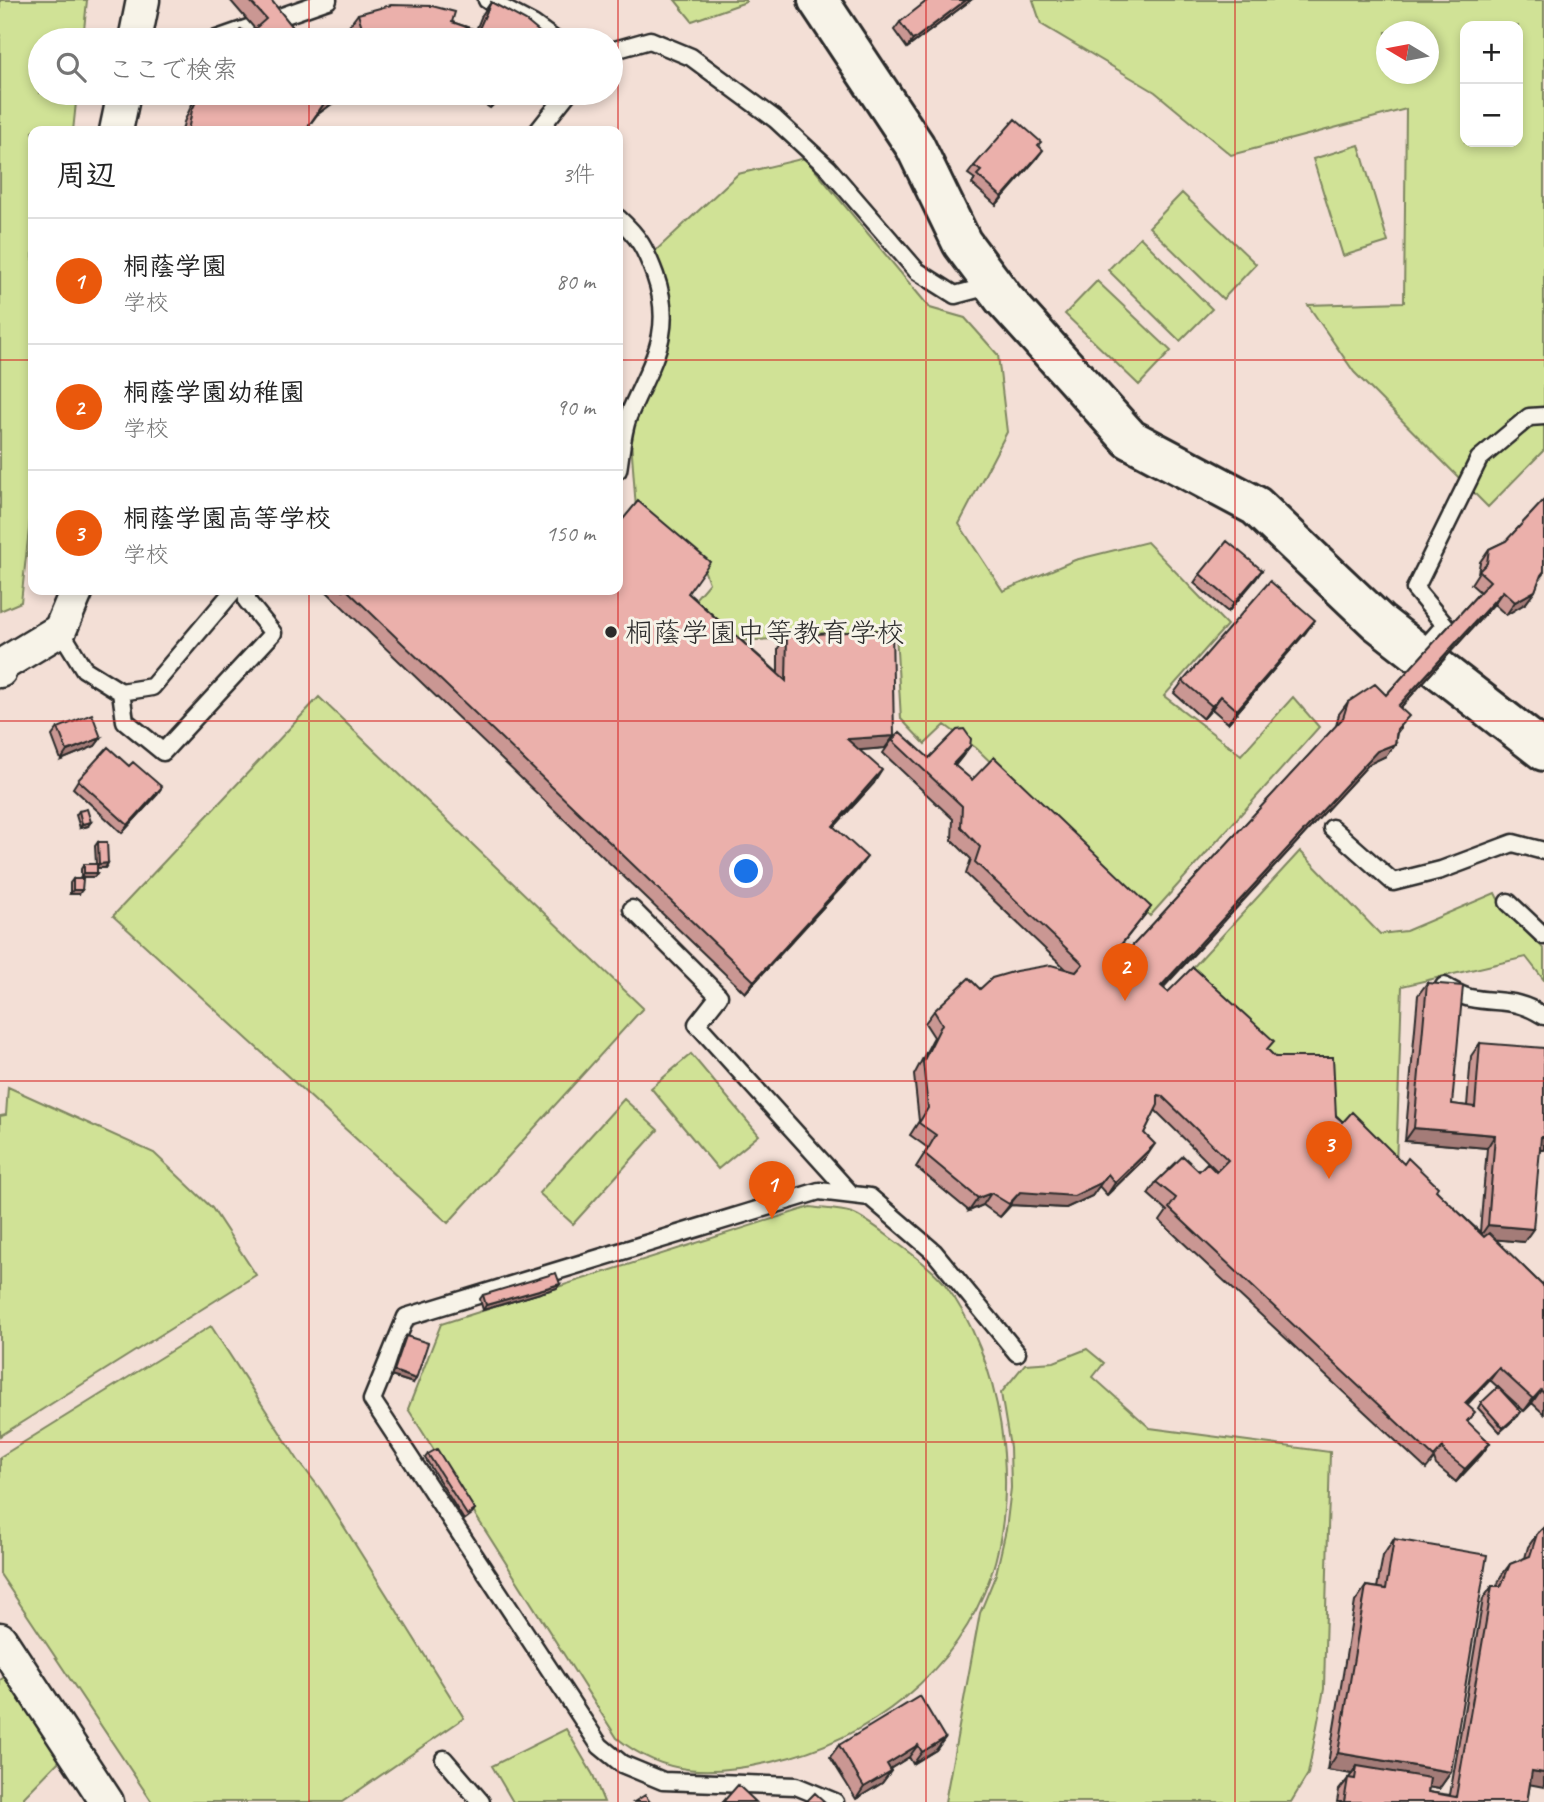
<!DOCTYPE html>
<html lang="ja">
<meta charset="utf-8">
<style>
body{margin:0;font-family:Caveat,"Klee One",sans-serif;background:#f2f2f2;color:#222}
.controls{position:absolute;right:21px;top:21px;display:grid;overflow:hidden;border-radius:14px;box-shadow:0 4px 10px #0003}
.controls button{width:63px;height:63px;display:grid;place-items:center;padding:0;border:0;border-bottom:2px solid #e0e0e0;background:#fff;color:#222;font:35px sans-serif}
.compass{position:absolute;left:1376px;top:21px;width:63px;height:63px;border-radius:50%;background:#fff;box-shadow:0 4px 10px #0003;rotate:280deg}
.you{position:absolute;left:747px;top:872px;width:24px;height:24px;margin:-18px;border:5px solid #fff;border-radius:50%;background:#1a73e8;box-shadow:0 0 0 10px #1a73e833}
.badge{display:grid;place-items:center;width:46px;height:46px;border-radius:50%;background:#ea580c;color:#fff;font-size:23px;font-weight:700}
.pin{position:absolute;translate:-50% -58px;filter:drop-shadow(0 2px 4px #0008)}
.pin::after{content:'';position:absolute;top:37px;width:24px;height:21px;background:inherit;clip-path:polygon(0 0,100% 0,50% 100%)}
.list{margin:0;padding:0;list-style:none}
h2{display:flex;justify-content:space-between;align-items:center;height:91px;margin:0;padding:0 28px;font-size:30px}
h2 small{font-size:23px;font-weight:400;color:#767676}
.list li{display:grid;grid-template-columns:46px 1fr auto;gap:21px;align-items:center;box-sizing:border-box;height:126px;padding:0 28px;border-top:2px solid #e0e0e0}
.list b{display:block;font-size:26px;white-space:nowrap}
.list p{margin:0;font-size:23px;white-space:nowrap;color:#767676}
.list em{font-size:23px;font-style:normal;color:#767676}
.icon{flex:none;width:38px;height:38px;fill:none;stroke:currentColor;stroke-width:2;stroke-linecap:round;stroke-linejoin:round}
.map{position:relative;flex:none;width:1544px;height:1802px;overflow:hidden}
.search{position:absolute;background:#fff;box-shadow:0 4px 10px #0003;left:28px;top:28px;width:595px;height:77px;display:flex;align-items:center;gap:18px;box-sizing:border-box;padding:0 24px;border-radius:38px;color:#767676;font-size:26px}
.panel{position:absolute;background:#fff;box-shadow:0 4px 10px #0003;left:28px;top:126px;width:595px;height:469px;border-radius:14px}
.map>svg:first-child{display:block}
</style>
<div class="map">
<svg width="1544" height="1802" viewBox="0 0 1544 1802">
<rect width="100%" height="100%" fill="#f3dfd6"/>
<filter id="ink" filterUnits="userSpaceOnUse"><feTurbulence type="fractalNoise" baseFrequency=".0143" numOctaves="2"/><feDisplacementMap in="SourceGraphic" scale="14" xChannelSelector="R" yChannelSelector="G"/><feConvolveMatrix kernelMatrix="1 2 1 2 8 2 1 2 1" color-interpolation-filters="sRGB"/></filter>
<g filter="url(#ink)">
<!-- green -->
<path fill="#d0e296" stroke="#7e8660" stroke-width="2" fill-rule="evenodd" d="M0 0H87L83 40H40V93H77L73 131H33V493L21 602 0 611Z
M675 0H746V2L692 21Z
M1033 0H1544V450L1488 507 1354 372 1308 305 1404 302 1406 109 1231 155 1155 92 1041 24ZM1465 26H1518V142H1465ZM1386 32H1428V74H1386Z
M1359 145 1388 242 1343 256 1313 159Z
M805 158 930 308 965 318 998 355 1007 432 959 524 1003 591 1075 560 1147 542 1227 625 1164 696 1241 755 1293 697 1319 727 1150 916 976 748 945 725 925 744 901 719 896 633 735 641 690 605 709 583 705 572 636 509 630 426 669 326 652 254 738 174Z
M1182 193 1256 264 1223 299 1149 227Z
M1140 237 1212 309 1180 341 1108 270Z
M1097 281 1171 351 1139 385 1065 314Z
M319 697 643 1008 448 1223 113 916Z
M1300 851 1380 934 1406 931 1495 893 1502 907 1526 916 1535 938 1544 950V980L1526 957 1402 986 1396 1166 1351 1121H1334L1266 1063 1186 975Z
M691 1054 759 1135 718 1169 651 1088Z
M8 1087 154 1153 212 1208 256 1275 0 1436V1116L6 1115Z
M624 1099 658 1130 573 1224 539 1193Z
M810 1207C823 1209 839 1209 852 1213 865 1218 880 1230 892 1239 909 1252 930 1266 944 1283 1002 1359 1021 1486 991 1575 957 1673 869 1740 771 1762 713 1775 665 1777 617 1738L408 1409 441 1324Z
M211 1326 298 1460 321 1490 464 1718 342 1802H152L0 1574V1457Z
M1087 1349 1104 1363 1093 1377 1150 1428 1330 1452 1324 1689 1308 1774 1291 1802H945L980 1613 996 1574 1006 1530 1011 1488 1010 1447 1001 1393 1025 1364 1054 1362Z
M14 1671 65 1755 24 1797 25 1802H0V1680Z
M566 1729 593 1775 604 1802H513L492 1766Z"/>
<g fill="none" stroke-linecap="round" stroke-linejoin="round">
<defs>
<path id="lane" d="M487 0 533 24 555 40
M214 40 328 0
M611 51 650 40 691 57 775 119 828 168 917 271 955 295 993 285
M538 131 568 93
M618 218C639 237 645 248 655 275 676 334 650 364 628 417 622 433 621 453 618 470
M60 630 84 669 121 692 152 687 234 590
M1418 655 1445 625 1415 589 1479 459 1529 417 1544 416
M121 692 125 721 163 752 273 633 247 601V590
M1332 828 1393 882 1441 870 1513 843 1544 851
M1508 902 1544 936
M632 909 719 996 697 1024 852 1195
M1444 986C1452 990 1461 996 1470 998 1500 1004 1514 997 1544 1016
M444 1759 481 1802
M835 1802 796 1786 663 1781 622 1764 600 1746 372 1400 406 1317 819 1191 870 1197 934 1252 1017 1353"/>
<path id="street" d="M135 40 143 0
M116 131 124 93
M0 671 2 665 60 630 77 590
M0 1639 107 1802"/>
<path id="secondary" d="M818 0 915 146 962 243 1004 299 1130 439 1256 506 1378 622 1544 751"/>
</defs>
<!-- lane casing -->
<use href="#lane" stroke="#2b2b2b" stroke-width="21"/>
<!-- street casing -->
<use href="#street" stroke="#2b2b2b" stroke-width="37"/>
<!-- secondary casing -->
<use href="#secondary" stroke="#2b2b2b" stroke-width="44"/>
<!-- lane -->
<use href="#lane" stroke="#f7f3e8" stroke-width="16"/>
<!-- street -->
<use href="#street" stroke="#f7f3e8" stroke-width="32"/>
<!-- secondary -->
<use href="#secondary" stroke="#f7f3e8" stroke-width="38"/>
</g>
<!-- wall -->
<path fill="#ca9793" stroke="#2b2b2b" stroke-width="2" d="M230 0H271L303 40 248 35 255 29Z
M971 0 907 48 894 30 900 22Z
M491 2 549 40H353L349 26 358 14 452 22 476 30 482 15Z
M197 93H347L317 115 305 131H182L184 122Z
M468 93H505L490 108Z
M1038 145 1037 158 996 205 972 184 975 179 968 174 974 166Z
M1544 500V574L1539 580 1535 591 1526 603 1506 615 1494 604 1400 708V729L1397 733 1395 744 1386 756 1369 764 1163 988 1168 992 1268 1050 1343 1122 1404 1164 1436 1191 1480 1232 1487 1148 1405 1141 1418 995 1427 983 1452 1104 1467 1106 1471 1056 1480 1043 1544 1150H1540L1524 1242 1495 1239 1542 1285 1544 1282V1414L1532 1403 1524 1411 1490 1380 1467 1405 1468 1423 1490 1443 1481 1455 1456 1482 1436 1465 1434 1459 1426 1469 1160 1221 1167 1211 1148 1194 1156 1182 1199 1171H1217L1155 1110 1144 1133 1146 1157 1107 1195 1099 1186 1092 1196 1066 1208 1011 1205 1000 1217 983 1205 969 1211 916 1167 928 1148 910 1135 919 1121 914 1075 934 1037 925 1023 934 1011 980 989 1066 969 966 874 971 859 952 840 953 819 883 753 892 740 929 758 970 746 955 766 972 780 1151 907 1119 948 1125 954 1336 726 1339 714 1348 702 1386 695 1480 592 1471 584 1478 573 1480 562 1489 549 1506 541Z
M1262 570 1228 612 1194 583 1200 574Z
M325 590H618L688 593 778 673V648L787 636 885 748 859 750 874 783 834 827 858 869 745 993Z
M1306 632 1228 723 1212 709 1203 719 1174 693 1183 681Z
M58 728 101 738 95 746 61 760 52 736Z
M78 780 156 796 122 833 73 788Z
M79 811 88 826 80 828 76 815Z
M98 842 108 863 105 868H97V873L94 877H81V869L84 864H96L95 846Z
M73 879 79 894H70V883Z
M557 1288 483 1310 480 1299 483 1295Z
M406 1336 413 1383 391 1376 403 1340Z
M1481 1403 1521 1412 1518 1416 1500 1432 1478 1408Z
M428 1454 475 1510 472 1514 464 1520 425 1458Z
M1537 1534 1530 1784 1527 1802H1337L1339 1790 1352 1774 1327 1770 1355 1602 1366 1586 1377 1588 1383 1556 1394 1539 1451 1772 1439 1789 1429 1787 1428 1792 1450 1795 1483 1599 1492 1586H1497L1501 1576 1510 1564 1525 1558 1528 1547Z
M945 1738 936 1750 913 1764 909 1757 890 1769 891 1771 882 1783 856 1799 830 1757 839 1745Z"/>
<!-- shaded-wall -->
<path fill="#a47b78" stroke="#2b2b2b" stroke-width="2" d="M966 0H971L907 48 913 40Z
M339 93H347L316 115 325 102Z
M501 93H505L490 108 499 95Z
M1043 150 1037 158 996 205 1002 197Z
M1262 570 1256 579 1228 612 1234 603Z
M1503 591 1494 604 1390 719 1398 706Z
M1535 591 1526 603 1506 615 1515 602Z
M1315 620 1306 632 1228 723 1237 710Z
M1221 696 1212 709 1203 719 1212 706Z
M894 736 885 748 838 752 847 739Z
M101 738 95 746 61 760 67 751Z
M1395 744 1386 756 1369 764 1152 999 1161 986 1377 751Z
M970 746 961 758 944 777 953 764Z
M882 770 874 783 824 838 833 826Z
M162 787 156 796 122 833 128 825Z
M91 822 88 826 80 828 82 824Z
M867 857 858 869 745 993 754 981Z
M108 863 105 868H96L99 864Z
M84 873H97L94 877H81Z
M73 890H82L79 894H70Z
M1414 1128 1495 1135 1487 1148 1405 1141Z
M1541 1137H1544V1150L1533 1149Z
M1155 1144 1146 1157 1107 1195 1115 1183Z
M1108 1174 1092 1196 1066 1208 1011 1205 1000 1217 1020 1192Z
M991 1193 983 1205 969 1211 978 1198Z
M1488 1225 1533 1229 1524 1242 1479 1238Z
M560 1284 557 1288 483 1310 486 1305Z
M1499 1368 1490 1380 1456 1415 1465 1403Z
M394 1371 416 1379 413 1383 391 1376Z
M1541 1390 1532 1403 1524 1411 1533 1399Z
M1490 1443 1481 1455 1456 1482 1465 1469Z
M945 1738 936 1750 913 1764 922 1752Z
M918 1745 909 1757 878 1776 887 1764Z
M1338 1753 1451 1772 1439 1789 1356 1775 1357 1766 1352 1774 1327 1770Z
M891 1771 882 1783 856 1799 864 1787Z
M1532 1771 1544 1773V1787L1523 1783Z"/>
<!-- building -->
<path fill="#ebb0ab" stroke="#2b2b2b" stroke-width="2" d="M249 0H271L303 40H233L241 29 248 35 266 19Z
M928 0H966L913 40 900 22Z
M491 2 526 21 549 40H366L358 14 391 5 432 6 455 12 452 22 478 31Z
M200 93H339L325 102 305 131H188L192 110Z
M1015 119 1041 142 1038 145 1043 150 1002 197 977 175 981 171 974 166Z
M1544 500V571L1541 575 1535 591 1515 602 1503 591 1398 706 1409 716 1397 729 1395 744 1377 751 1161 986 1168 992 1193 967 1274 1041 1267 1049 1275 1057H1333L1336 1116 1343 1122 1352 1112 1404 1164 1408 1158 1438 1187 1436 1190 1484 1237 1489 1233 1544 1287V1394L1541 1390 1533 1399 1499 1368 1465 1403 1475 1412 1467 1421 1490 1443 1465 1469 1445 1453 1443 1447 1434 1457 1169 1208 1176 1198 1156 1182 1183 1156 1199 1171 1207 1163 1216 1172 1228 1160 1162 1096 1158 1095V1105L1144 1133 1155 1144 1115 1183 1108 1174 1101 1183 1074 1196 1020 1192 1009 1204 991 1193 978 1198 925 1154 936 1135 919 1123 928 1108 923 1062 942 1024 934 1011 969 978 980 989 992 978 1016 971 1051 965 1076 972 1083 964 975 862 980 847 961 827 962 806 892 740 900 732 929 758 957 730 964 729 971 739 970 746 953 764 972 780 994 757 1151 907 1119 947 1125 954 1343 718 1348 702 1375 684 1386 695 1490 581 1479 571 1487 563 1489 549 1506 541Z
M638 501 710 562 688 593 786 681 787 636 892 629 894 736 847 739 882 770 833 826 867 857 754 981 347 590H618V525Z
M1227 541 1262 570 1234 603 1200 574Z
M1270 581 1315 620 1237 710 1221 696 1212 706 1183 681Z
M92 714 101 738 67 751 58 728Z
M108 747 129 766 133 762 162 787 128 825 78 780Z
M87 809 91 822 82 824 79 811Z
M98 842H107L108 863 99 864Z
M84 864H97V873H84Z
M73 879H83L82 890H73Z
M1427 983 1463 986 1452 1104 1475 1107 1480 1043 1544 1048V1137H1541L1533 1229 1488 1225 1495 1135 1414 1128Z
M556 1273 560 1284 486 1305 483 1295Z
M406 1336 428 1343 416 1379 394 1371Z
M1498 1387 1521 1412 1503 1428 1481 1403Z
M437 1449 475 1510 467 1515 428 1454Z
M1544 1527V1773L1532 1771 1527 1802H1344L1348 1778 1355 1779 1357 1766 1430 1778 1428 1792 1456 1797 1492 1586H1501L1510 1564 1530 1556 1537 1534Z
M1394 1539 1487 1555 1451 1772 1338 1753 1366 1586 1386 1589Z
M920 1696 945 1738 922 1752 918 1745 887 1764 891 1771 864 1787 839 1745Z
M738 1785 756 1802H723Z
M815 1793 825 1802H806Z
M645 1795 650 1802H634Z"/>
</g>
<!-- grid -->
<path fill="none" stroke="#d62828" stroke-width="2" stroke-opacity="0.55" d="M309 0V40M618 0V131M926 0V1802M1235 0V1802M309 93V131M0 360H33M618 360H1544M309 590V1802M618 590V1802M0 721H1544M0 1081H1544M0 1442H1544"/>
<!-- markers -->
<circle fill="#2b2b2b" stroke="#f7f3e8" stroke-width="2.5" cx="611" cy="632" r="7"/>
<g text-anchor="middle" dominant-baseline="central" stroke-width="6" stroke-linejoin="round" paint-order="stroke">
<!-- poi labels -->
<g font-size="28" fill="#2b2b2b" stroke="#f7f3e8" text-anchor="start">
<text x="625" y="632">桐蔭学園中等教育学校</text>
</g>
</g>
</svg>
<div class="controls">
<button>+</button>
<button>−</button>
</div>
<svg class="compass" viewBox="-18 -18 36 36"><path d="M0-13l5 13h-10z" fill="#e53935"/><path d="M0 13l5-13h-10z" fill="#767676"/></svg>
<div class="you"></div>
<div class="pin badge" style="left:772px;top:1219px">1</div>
<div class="pin badge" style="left:1125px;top:1001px">2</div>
<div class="pin badge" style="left:1329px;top:1179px">3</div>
<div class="search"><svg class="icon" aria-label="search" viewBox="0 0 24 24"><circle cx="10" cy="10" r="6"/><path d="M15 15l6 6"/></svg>ここで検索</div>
<section class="panel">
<h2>周辺<small>3件</small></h2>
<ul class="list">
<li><span class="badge">1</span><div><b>桐蔭学園</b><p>学校</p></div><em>80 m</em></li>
<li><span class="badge">2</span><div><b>桐蔭学園幼稚園</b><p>学校</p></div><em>90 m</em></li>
<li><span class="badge">3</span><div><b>桐蔭学園高等学校</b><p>学校</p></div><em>150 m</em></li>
</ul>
</section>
</div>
